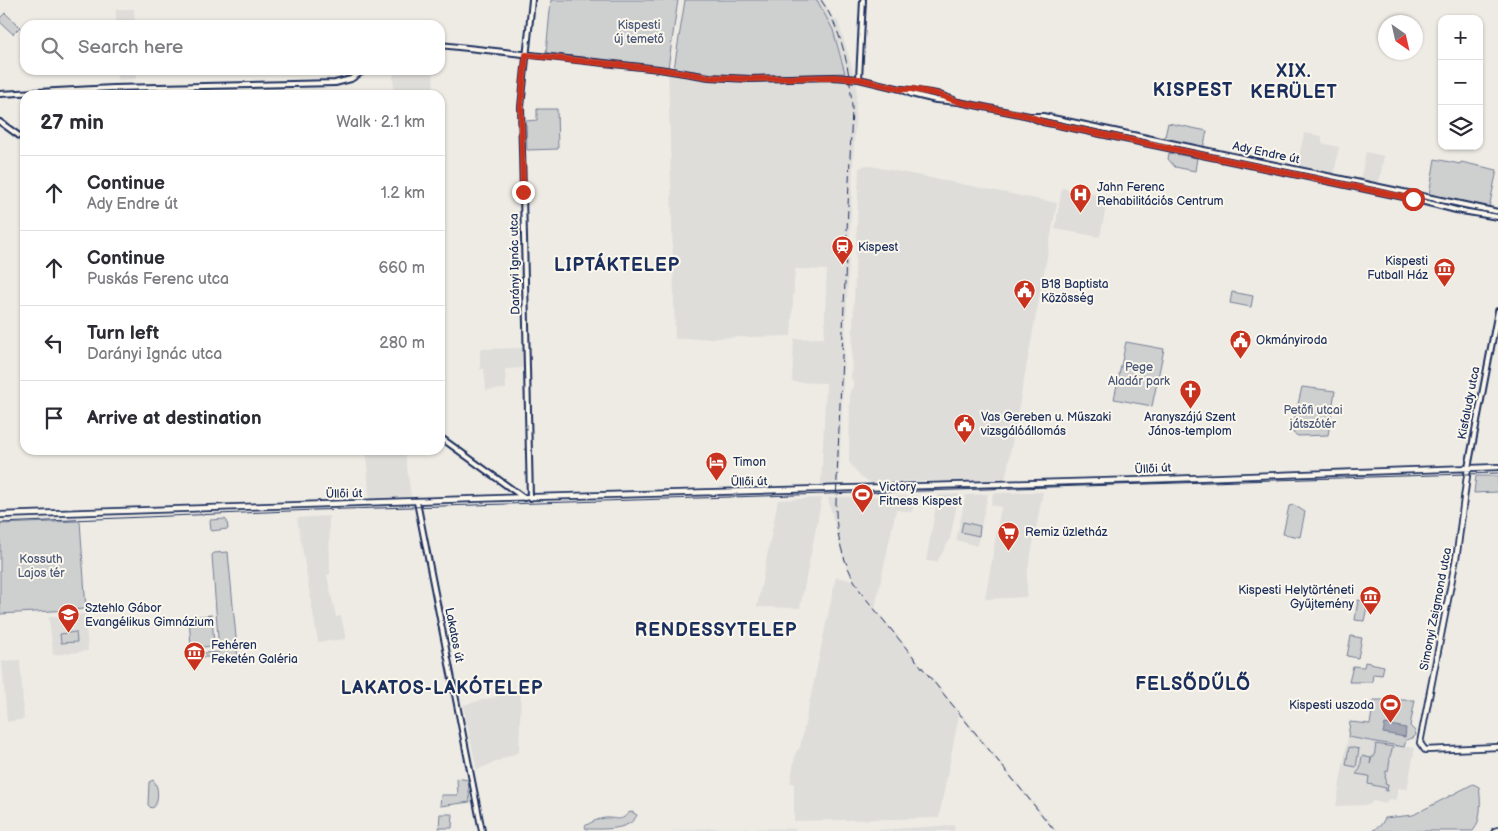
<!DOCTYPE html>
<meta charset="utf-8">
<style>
body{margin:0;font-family:"Balsamiq Sans",sans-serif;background:#f2f2f3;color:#2b2b33}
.controls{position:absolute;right:15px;top:15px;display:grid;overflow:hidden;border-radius:10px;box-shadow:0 1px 4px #0004}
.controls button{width:45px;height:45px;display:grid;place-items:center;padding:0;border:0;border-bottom:1px solid #e1e1e2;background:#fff;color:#2b2b33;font:25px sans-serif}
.compass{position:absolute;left:1378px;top:15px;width:45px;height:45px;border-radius:50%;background:#fff;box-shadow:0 1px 4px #0004;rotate:146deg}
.stop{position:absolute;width:15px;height:15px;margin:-11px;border:4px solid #c8321e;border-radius:50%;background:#fff}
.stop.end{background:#c8321e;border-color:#fff;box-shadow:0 1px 5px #0008}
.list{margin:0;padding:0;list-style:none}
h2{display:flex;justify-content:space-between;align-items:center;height:65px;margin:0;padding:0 20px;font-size:21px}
h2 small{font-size:16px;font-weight:400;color:#7c7c81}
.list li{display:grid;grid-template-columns:32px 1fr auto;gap:15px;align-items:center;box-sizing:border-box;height:75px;padding:0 20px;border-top:1px solid #e1e1e2}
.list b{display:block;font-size:19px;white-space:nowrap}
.list p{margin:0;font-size:16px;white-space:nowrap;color:#7c7c81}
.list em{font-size:16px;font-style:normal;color:#7c7c81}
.icon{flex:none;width:28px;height:28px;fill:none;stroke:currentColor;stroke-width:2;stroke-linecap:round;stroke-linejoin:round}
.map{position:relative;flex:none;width:1498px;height:831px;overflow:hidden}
.search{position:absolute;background:#fff;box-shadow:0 1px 4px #0004;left:20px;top:20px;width:425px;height:55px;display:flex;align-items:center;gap:12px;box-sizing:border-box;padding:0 18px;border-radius:15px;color:#7c7c81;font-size:19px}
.panel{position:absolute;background:#fff;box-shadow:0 1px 4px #0004;left:20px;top:90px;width:425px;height:365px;border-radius:15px}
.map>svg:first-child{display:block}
</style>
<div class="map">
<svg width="1498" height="831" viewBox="0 0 1498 831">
<rect width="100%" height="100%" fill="#eeebe4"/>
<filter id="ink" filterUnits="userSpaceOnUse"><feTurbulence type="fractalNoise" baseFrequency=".02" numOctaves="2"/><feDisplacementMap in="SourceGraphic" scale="10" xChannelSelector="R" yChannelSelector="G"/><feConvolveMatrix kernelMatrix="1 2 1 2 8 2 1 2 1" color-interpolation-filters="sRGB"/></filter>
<g filter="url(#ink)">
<!-- built -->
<path fill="#deddda" d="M817 0H823L833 17 838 21 854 74 851 76V79L857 80 838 497 916 496 912 512 896 510 875 608 1057 831H1054L959 715 939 818 794 821V783H790L796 752 800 747 836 577 853 580 843 559 828 498 835 497V485H821L826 383 792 382 794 339 824 338 827 270 795 269 791 336 675 339 668 68 736 77 843 62 833 30Z
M116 9H134L135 25H116Z
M117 70H136V79L117 80Z
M393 70H433L434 95H394Z
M1304 133 1322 136V143L1339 147 1334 174 1297 166Z
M1366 152 1384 156 1379 183 1360 180Z
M866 165 1057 203 1005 481H903V484L875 485 860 476 849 462 850 390 853 387V381L851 378 859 168Z
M1062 188 1108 197 1100 237 1055 229Z
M523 348 524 368 505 369 506 389 486 390 484 369H480V349Z
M405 453 411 496 369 499 367 454Z
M1043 492 1027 575V597L985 599 1001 507 991 505 993 493Z
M959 494 950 539 937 562 926 561 938 495Z
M988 494 977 546 956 540 966 495Z
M822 498 800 608 757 607 778 500Z
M329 516 330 574 327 575 336 617 341 616 346 639 318 642 297 518Z
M85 614 88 651 53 655 49 617Z
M20 660 24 719 7 722 2 661Z
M521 690 519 752 477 770 463 705Z
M1348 737 1415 748 1407 789 1398 788 1396 800 1388 799 1386 804 1373 801 1369 805 1336 806Z
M955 825 954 831H861Z
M715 828 795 829V831H668Z"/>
<!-- green -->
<path fill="#cecfcf" stroke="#747f96" d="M551 0H678L668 68 546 53Z
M685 0H817L833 30 845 73 736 77 674 69Z
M5 13 20 27 13 34 0 22V18Z
M537 109H557L558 149 527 150 526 121 537 120Z
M1168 123 1207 131 1203 149 1164 141Z
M1169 153 1197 158 1195 171 1175 167 1168 159Z
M1435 159 1460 164 1461 162 1497 170 1489 208 1429 195Z
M1232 292 1253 296 1251 307 1230 303Z
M1126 342 1164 349 1152 406 1114 399Z
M1302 387 1335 391 1328 435 1298 436 1293 433 1292 430Z
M1476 476H1498V492L1474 493Z
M1294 505 1305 512 1300 537 1283 534 1289 506Z
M225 519 227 521 228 529 211 531 210 520Z
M80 521 86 609 0 614V524Z
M963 522 980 526 979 536 961 532Z
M228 552 238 659 190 656V654L219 652 212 555 214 553Z
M1358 600 1368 602 1364 621 1355 620Z
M212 615 214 646 191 648 189 617Z
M76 632 77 642 61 643 60 634Z
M1351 636 1362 638 1358 658 1347 656Z
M1365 662 1384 666 1382 675 1373 674 1372 682H1349L1353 666 1364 667Z
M1374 700H1415L1410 726 1415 731 1416 735 1413 738 1406 740 1404 747 1348 737 1350 722 1370 724Z
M1376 744 1393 747 1389 759 1390 760 1388 771H1386L1385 778H1386L1385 784 1388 785 1387 791H1385L1386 788 1368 784 1369 776 1356 774 1360 769 1362 756 1371 758 1370 764 1372 757H1374Z
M1349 747 1359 749 1356 767 1346 765Z
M457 778 468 780 470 802 440 806 441 795H458Z
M153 780C159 786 159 800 154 807L151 808 148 805 149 782Z
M1473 784 1479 787C1481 799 1482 821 1473 831H1372L1381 825 1385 818 1413 815Z
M632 812 637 815C630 831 603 829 586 829L585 826C591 822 598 819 605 818 615 817 621 823 628 813Z
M440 814H453L452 828H439Z"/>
<!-- water -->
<path fill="#a3a8b4" stroke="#6d7892" d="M1385 724 1406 728 1405 737 1383 733Z"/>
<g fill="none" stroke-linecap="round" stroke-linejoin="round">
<defs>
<path id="tertiary" d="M440 45 659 69 709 77 750 79 834 77 859 79 901 89 911 94 936 100 959 102 1029 116H1043L1498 212
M859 79 863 0
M903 89 937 94 954 100
M0 94 113 88 335 83 351 79 365 70
M1031 117 1043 122 1413 199 1456 210 1498 217
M0 122 25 140
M440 437 524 498
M1468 468 1498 311
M530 498 521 107 532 0
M417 502 482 831"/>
<path id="secondary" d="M1468 468 1457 553 1420 743 1425 750 1498 747
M0 515 534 497 1140 480 1498 467"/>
<path id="primary" d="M1495 831 1498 830"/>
</defs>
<!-- tertiary casing -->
<use href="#tertiary" stroke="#1b2f5e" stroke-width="8"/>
<!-- secondary casing -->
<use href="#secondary" stroke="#1b2f5e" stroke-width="8"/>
<!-- primary casing -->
<use href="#primary" stroke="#1b2f5e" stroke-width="8"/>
<!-- tertiary -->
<use href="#tertiary" stroke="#fbf7ec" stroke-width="4"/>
<!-- secondary -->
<use href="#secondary" stroke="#fbf7ec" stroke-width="4.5"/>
<!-- primary -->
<use href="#primary" stroke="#fbf7ec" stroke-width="4.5"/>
<!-- tram -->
<path stroke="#1b2f5e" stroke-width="1" d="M912 91 1381 189 1457 207 1498 214
M0 523 314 510 1498 473"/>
<!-- rail -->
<path stroke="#1b2f5e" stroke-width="1" stroke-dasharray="8 4" stroke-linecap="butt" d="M821 0C843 32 850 70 852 108L836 503C835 536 844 567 863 595L1055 831"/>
</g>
</g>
<g fill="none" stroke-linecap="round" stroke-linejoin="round" filter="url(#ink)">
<!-- route -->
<path stroke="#c8321e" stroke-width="6" d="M523 192 521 106 526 55 659 69 709 77 750 79 834 77 859 79 901 89H912L937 94 959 102 1029 116 1043 122 1413 199"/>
</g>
<!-- icons -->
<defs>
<symbol id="hospital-pin" viewBox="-11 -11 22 30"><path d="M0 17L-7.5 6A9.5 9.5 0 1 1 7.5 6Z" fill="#c8321e" stroke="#fbf7ec"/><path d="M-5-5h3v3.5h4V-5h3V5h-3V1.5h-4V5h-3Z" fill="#fff"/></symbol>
<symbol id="station-pin" viewBox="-11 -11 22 30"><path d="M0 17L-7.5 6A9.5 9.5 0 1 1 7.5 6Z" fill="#c8321e" stroke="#fbf7ec"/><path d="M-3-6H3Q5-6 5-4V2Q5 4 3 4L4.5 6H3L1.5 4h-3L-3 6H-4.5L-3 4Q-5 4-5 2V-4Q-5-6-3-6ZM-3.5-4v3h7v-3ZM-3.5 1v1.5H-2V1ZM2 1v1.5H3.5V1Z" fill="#fff"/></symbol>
<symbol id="museum-pin" viewBox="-11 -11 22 30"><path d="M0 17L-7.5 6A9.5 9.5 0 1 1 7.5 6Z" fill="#c8321e" stroke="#fbf7ec"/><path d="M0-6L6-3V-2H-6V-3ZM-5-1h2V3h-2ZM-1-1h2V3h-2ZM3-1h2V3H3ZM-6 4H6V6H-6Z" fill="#fff"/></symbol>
<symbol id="civic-pin" viewBox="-11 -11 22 30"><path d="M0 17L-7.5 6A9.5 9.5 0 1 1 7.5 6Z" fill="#c8321e" stroke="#fbf7ec"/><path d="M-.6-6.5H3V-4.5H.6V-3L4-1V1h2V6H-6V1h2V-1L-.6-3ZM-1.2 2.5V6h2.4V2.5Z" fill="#fff"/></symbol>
<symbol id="church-pin" viewBox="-11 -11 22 30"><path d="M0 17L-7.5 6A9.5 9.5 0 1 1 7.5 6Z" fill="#c8321e" stroke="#fbf7ec"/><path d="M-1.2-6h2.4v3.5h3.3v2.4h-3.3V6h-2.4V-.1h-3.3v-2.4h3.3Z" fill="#fff"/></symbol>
<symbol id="hotel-pin" viewBox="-11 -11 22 30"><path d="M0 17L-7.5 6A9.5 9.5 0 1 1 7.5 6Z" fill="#c8321e" stroke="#fbf7ec"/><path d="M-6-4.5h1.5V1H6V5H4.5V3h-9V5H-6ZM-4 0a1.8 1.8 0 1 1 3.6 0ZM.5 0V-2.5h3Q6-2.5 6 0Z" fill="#fff"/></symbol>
<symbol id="stadium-pin" viewBox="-11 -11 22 30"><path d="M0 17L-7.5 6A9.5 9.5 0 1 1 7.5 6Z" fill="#c8321e" stroke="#fbf7ec"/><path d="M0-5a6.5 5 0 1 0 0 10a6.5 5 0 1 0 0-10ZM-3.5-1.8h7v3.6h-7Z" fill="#fff"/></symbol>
<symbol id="supermarket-pin" viewBox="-11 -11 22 30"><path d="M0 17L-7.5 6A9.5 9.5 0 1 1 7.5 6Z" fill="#c8321e" stroke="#fbf7ec"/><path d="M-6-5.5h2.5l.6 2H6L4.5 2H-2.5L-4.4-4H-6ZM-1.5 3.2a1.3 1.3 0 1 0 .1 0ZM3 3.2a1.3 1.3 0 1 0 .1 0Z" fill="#fff"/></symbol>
<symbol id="school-pin" viewBox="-11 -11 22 30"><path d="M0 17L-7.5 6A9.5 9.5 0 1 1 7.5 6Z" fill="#c8321e" stroke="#fbf7ec"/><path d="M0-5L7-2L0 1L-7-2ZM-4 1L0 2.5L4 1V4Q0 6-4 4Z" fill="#fff"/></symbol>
</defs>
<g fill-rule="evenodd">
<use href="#hospital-pin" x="1068" y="182" width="25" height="34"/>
<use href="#station-pin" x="830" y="234" width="25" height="34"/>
<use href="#museum-pin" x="1432" y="256" width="25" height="34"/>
<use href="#civic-pin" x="1012" y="278" width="25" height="34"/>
<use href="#civic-pin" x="1228" y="328" width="25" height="34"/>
<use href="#church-pin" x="1178" y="378" width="25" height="34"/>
<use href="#civic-pin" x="952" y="412" width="25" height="34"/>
<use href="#hotel-pin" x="704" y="450" width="25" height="34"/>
<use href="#stadium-pin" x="850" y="482" width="25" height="34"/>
<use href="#supermarket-pin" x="996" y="520" width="25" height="34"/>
<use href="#museum-pin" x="1358" y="584" width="25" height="34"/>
<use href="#school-pin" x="56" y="602" width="25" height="34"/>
<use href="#museum-pin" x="182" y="640" width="25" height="34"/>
<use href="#stadium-pin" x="1378" y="692" width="25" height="34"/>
</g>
<g text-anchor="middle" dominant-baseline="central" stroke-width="4" stroke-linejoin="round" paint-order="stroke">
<!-- park labels -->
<g font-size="12" fill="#48577a" stroke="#fbf7ec">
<text x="639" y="25">Kispesti<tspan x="639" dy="14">új temető</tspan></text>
<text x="1139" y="367">Pege<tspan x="1139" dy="14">Aladár park</tspan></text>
<text x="1313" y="410">Petőfi utcai<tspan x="1313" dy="14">játszótér</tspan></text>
<text x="41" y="559">Kossuth<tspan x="41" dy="14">Lajos tér</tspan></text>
</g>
<!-- street labels -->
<g font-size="12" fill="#1b2f5e" stroke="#fbf7ec">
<text transform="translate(1266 153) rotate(12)">Ady Endre út</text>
<text transform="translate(515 264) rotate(-91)">Darányi Ignác utca</text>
<text transform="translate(1469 403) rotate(-79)">Kisfaludy utca</text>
<text transform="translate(1153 469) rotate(-3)">Üllői út</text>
<text transform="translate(749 482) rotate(-1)">Üllői út</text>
<text transform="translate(344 494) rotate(-1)">Üllői út</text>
<text transform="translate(1436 609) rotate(-79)">Simonyi Zsigmond utca</text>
<text transform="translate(454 635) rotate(79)">Lakatos út</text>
</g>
<!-- poi labels -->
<g font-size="12" fill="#1b2f5e" stroke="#fbf7ec" text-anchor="start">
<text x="1097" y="187">Jahn Ferenc<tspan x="1097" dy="14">Rehabilitációs Centrum</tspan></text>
<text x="858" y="247">Kispest</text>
<text x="1428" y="261" text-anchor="end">Kispesti<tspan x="1428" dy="14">Futball Ház</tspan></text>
<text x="1041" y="284">B18 Baptista<tspan x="1041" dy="14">Közösség</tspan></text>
<text x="1256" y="340">Okmányiroda</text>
<text x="981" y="417">Vas Gereben u. Műszaki<tspan x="981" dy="14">vizsgálóállomás</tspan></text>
<text x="1190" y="417" text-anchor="middle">Aranyszájú Szent<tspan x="1190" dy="14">János-templom</tspan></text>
<text x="733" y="462">Timon</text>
<text x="879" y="487">Victory<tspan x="879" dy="14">Fitness Kispest</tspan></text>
<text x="1025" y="532">Remiz üzletház</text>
<text x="1354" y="590" text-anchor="end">Kispesti Helytörténeti<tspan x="1354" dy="14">Gyűjtemény</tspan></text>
<text x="85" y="608">Sztehlo Gábor<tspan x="85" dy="14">Evangélikus Gimnázium</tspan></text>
<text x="211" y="645">Fehéren<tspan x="211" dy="14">Feketén Galéria</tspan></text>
<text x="1374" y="705" text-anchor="end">Kispesti uszoda</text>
</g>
<!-- district labels -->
<g font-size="18" font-weight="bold" letter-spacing="1" fill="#1b2f5e" stroke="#fbf7ec">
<text x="1294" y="71">XIX.<tspan x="1294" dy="21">KERÜLET</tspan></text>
<text x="1193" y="90">KISPEST</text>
<text x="617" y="265">LIPTÁKTELEP</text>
<text x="716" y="630">RENDESSYTELEP</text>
<text x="1193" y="684">FELSŐDŰLŐ</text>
<text x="442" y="688">LAKATOS-LAKÓTELEP</text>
</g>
</g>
</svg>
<div class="controls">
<button>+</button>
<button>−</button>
<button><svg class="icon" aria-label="layers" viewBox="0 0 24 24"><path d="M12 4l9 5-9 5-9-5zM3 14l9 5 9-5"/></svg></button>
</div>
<svg class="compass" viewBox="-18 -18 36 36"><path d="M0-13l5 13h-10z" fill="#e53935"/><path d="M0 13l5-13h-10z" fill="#7c7c81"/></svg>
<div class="stop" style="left:1413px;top:199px"></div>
<div class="stop end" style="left:523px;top:192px"></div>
<div class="search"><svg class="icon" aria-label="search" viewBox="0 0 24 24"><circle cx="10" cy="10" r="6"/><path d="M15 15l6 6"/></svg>Search here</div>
<section class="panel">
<h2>27 min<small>Walk · 2.1 km</small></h2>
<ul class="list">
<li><svg class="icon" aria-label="ahead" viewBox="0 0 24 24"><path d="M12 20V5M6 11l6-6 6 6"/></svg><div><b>Continue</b><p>Ady Endre út</p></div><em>1.2 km</em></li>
<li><svg class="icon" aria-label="ahead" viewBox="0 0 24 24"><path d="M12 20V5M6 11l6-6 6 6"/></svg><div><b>Continue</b><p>Puskás Ferenc utca</p></div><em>660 m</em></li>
<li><svg class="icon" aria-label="left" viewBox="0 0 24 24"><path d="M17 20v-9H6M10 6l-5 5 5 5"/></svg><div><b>Turn left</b><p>Darányi Ignác utca</p></div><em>280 m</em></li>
<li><svg class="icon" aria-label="arrive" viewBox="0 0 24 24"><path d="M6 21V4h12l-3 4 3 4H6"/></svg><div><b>Arrive at destination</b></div></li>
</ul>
</section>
</div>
